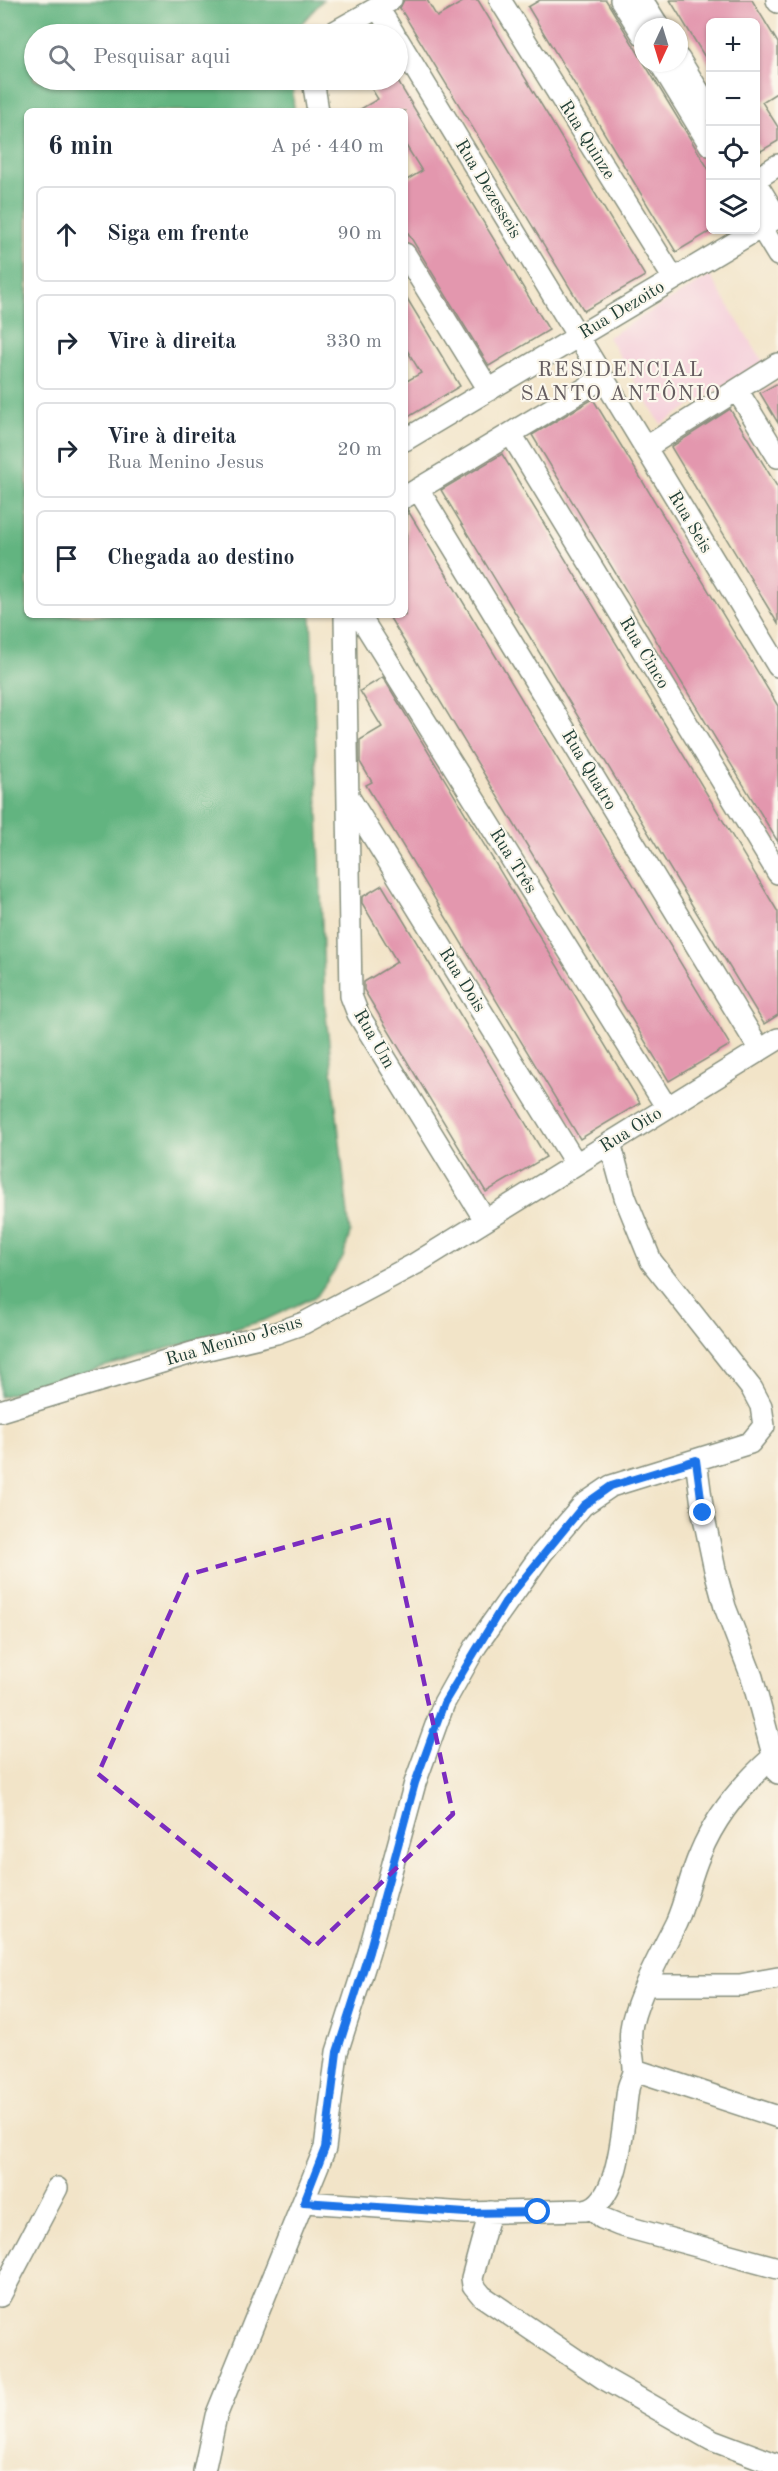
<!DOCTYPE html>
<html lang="pt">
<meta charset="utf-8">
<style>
body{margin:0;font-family:"Old Standard TT",serif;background:#f2f2f3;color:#1f2937}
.controls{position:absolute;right:18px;top:18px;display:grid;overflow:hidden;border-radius:9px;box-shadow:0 2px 4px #0004}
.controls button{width:54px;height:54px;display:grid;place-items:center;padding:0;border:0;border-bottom:2px solid #e0e1e3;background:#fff;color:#1f2937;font:30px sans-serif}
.compass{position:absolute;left:634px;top:18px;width:54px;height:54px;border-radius:50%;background:#fff;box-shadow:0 2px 4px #0004;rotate:184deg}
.stop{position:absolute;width:18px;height:18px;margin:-14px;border:4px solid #1a73e8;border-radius:50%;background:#fff}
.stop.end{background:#1a73e8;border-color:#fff;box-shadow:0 2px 6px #0008}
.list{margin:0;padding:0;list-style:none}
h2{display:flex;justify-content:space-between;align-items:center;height:78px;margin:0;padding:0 24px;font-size:26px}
h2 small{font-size:20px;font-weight:400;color:#747a83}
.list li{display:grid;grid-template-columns:39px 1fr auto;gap:18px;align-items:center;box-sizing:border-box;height:96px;margin:0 12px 12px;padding:0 12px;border:2px solid #e0e1e3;border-radius:9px}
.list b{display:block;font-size:22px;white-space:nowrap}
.list p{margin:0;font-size:20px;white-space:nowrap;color:#747a83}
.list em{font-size:20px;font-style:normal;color:#747a83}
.icon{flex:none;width:33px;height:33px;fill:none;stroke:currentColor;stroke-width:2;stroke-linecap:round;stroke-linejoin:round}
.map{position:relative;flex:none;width:778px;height:2471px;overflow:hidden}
.search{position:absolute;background:#fff;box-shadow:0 2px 4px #0004;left:24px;top:24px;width:384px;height:66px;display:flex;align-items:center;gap:15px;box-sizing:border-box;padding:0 21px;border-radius:33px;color:#747a83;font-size:22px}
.panel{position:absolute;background:#fff;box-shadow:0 2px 4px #0004;left:24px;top:108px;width:384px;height:510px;border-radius:9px}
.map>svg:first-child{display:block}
</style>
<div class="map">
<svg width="778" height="2471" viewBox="0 0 778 2471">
<rect width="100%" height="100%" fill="#fbf7ec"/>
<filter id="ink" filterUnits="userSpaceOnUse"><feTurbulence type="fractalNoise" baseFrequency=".0167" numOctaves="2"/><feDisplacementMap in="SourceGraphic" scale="12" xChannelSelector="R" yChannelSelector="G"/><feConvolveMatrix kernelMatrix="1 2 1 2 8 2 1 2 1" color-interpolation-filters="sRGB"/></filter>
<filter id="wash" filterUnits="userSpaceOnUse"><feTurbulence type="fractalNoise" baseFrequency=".008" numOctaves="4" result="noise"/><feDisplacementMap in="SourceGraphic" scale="24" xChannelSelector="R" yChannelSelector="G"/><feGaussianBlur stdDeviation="1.35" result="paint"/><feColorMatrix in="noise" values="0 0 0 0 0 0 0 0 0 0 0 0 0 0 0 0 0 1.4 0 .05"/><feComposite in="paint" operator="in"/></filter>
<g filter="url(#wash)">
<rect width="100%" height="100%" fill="#f2e4c8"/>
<!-- built -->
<path fill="#f5cfda" d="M710 276 763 362 661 424 608 337Z"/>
<!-- forest -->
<path fill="#62b480" stroke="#40785a" stroke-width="1.5" d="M0 0H323L292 34H34V80H292L294 111H27V615H311L325 1006 350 1233 343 1258 317 1296 265 1320 0 1397Z"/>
<g id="blocks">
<!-- building -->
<path fill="#e397ae" d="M404 0H427L437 17 466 0H478L645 276 584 311 400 8Z
M540 0H606L711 173V231L676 252 528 7Z
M670 0H752L778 43V92L762 102 778 127V141L761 151 756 142V22H711V67Z
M366 80H397L549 330 489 366 405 228V181L422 171 405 144V111H357L378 99Z
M405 295 460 386 405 419V382L421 373 405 347Z
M778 383V423L760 393Z
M593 399 778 706V842L532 435Z
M730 409 778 488V624L671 447Z
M502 454 778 912V1015L764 1024 441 490Z
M407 509 730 1045 669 1081 390 618 405 615Z
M383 677 640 1103 580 1139 366 785 372 782 360 762V740L382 727 360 691Z
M382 885 546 1157 486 1192 364 990V982L397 962 362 903V897Z"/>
</g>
</g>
<g filter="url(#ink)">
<use href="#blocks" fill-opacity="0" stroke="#88907e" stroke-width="1.5"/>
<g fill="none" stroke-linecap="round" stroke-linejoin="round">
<defs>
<path id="minor" d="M500 0 674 279
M621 0 643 35
M642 0 659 27
M777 0 778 2
M378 8 394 34
M331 34 391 0
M398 40 778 666
M679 59 710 110
M660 63 710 145
M313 80 318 111
M756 179 778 165
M756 183 778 219
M756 219 778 255
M405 254 489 390
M737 390 778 457
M511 434 778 873
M405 440 778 217
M645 448 778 364
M418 489 760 1050
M405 497 603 378
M345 615 351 996 358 1014 485 1220
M359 615 667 1108
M348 796 576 1164
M0 1411 195 1352 276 1333 304 1323 415 1264 778 1039
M696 1460 703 1513 715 1570 725 1607 752 1677 778 1773
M648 1985H740L778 1978
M635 2070 778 2117
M305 2202 466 2213 584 2210C621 2206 623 2119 628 2089 629 2082 635 2075 634 2068 633 2052 628 2040 632 2023 640 1991 661 1953 676 1923 686 1901 690 1876 700 1854 716 1815 743 1783 774 1756
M592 2209 602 2218 619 2225 778 2268
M490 2212 472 2278 473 2285 482 2296 603 2378 712 2440 778 2465
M0 2296 57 2188
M204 2471 216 2416 325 2148 337 2052 369 1952 415 1783 444 1703 476 1646 542 1553 583 1505 611 1486 750 1443 764 1426 761 1406 752 1389 651 1261 625 1197 610 1143"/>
</defs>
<!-- minor casing -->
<use href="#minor" stroke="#88907e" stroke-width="24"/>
<!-- minor -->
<use href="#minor" stroke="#fff" stroke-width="21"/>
</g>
</g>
<g fill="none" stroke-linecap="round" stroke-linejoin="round" filter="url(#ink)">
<!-- route -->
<path stroke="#1a73e8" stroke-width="8" d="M538 2212 466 2213 304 2202 325 2148 337 2052 369 1952 415 1783 444 1703 505 1602 584 1505 611 1486 696 1460 703 1513"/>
</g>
<!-- marked area -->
<path fill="none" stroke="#7b2cbf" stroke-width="4.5" stroke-dasharray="12 8" stroke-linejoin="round" d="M388 1518 453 1814 314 1947 98 1774 187 1575Z"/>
<g text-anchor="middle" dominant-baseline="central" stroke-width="4.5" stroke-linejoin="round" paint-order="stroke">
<!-- street labels -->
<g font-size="18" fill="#1f3d34" stroke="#fbf7ec">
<text transform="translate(587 140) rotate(58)">Rua Quinze</text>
<text transform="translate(488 189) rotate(59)">Rua Dezesseis</text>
<text transform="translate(622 310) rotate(-31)">Rua Dezoito</text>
<text transform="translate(690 522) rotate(59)">Rua Seis</text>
<text transform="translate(644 653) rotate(59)">Rua Cinco</text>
<text transform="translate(589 770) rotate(59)">Rua Quatro</text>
<text transform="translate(513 861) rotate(58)">Rua Três</text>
<text transform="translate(462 980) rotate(58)">Rua Dois</text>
<text transform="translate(374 1039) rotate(60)">Rua Um</text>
<text transform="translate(631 1130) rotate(-32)">Rua Oito</text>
<text transform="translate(234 1341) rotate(-16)">Rua Menino Jesus</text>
</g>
<!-- quarter labels -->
<g font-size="21" letter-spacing="1.5" fill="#645c5f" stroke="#fbf7ec">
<text x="621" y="370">RESIDENCIAL<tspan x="621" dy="24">SANTO ANTÔNIO</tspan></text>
</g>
</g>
</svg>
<div class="controls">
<button>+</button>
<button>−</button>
<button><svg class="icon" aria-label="locate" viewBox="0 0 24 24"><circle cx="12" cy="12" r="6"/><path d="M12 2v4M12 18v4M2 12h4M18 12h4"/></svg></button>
<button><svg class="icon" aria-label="layers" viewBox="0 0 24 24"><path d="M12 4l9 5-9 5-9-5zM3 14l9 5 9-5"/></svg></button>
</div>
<svg class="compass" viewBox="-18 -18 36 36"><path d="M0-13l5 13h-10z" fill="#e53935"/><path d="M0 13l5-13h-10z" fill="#747a83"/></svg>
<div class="stop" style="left:538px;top:2212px"></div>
<div class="stop end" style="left:703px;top:1513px"></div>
<div class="search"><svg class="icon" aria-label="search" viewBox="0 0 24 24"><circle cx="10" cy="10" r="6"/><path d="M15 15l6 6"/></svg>Pesquisar aqui</div>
<section class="panel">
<h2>6 min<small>A pé · 440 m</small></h2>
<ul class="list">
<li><svg class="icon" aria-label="ahead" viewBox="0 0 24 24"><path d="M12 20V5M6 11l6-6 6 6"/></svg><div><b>Siga em frente</b></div><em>90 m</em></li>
<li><svg class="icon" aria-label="right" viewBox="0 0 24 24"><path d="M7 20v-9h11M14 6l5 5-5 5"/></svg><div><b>Vire à direita</b></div><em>330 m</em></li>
<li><svg class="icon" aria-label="right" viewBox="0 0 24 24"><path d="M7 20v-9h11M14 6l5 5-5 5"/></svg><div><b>Vire à direita</b><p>Rua Menino Jesus</p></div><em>20 m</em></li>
<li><svg class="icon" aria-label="arrive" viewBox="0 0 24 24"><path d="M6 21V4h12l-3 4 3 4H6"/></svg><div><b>Chegada ao destino</b></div></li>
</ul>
</section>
</div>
